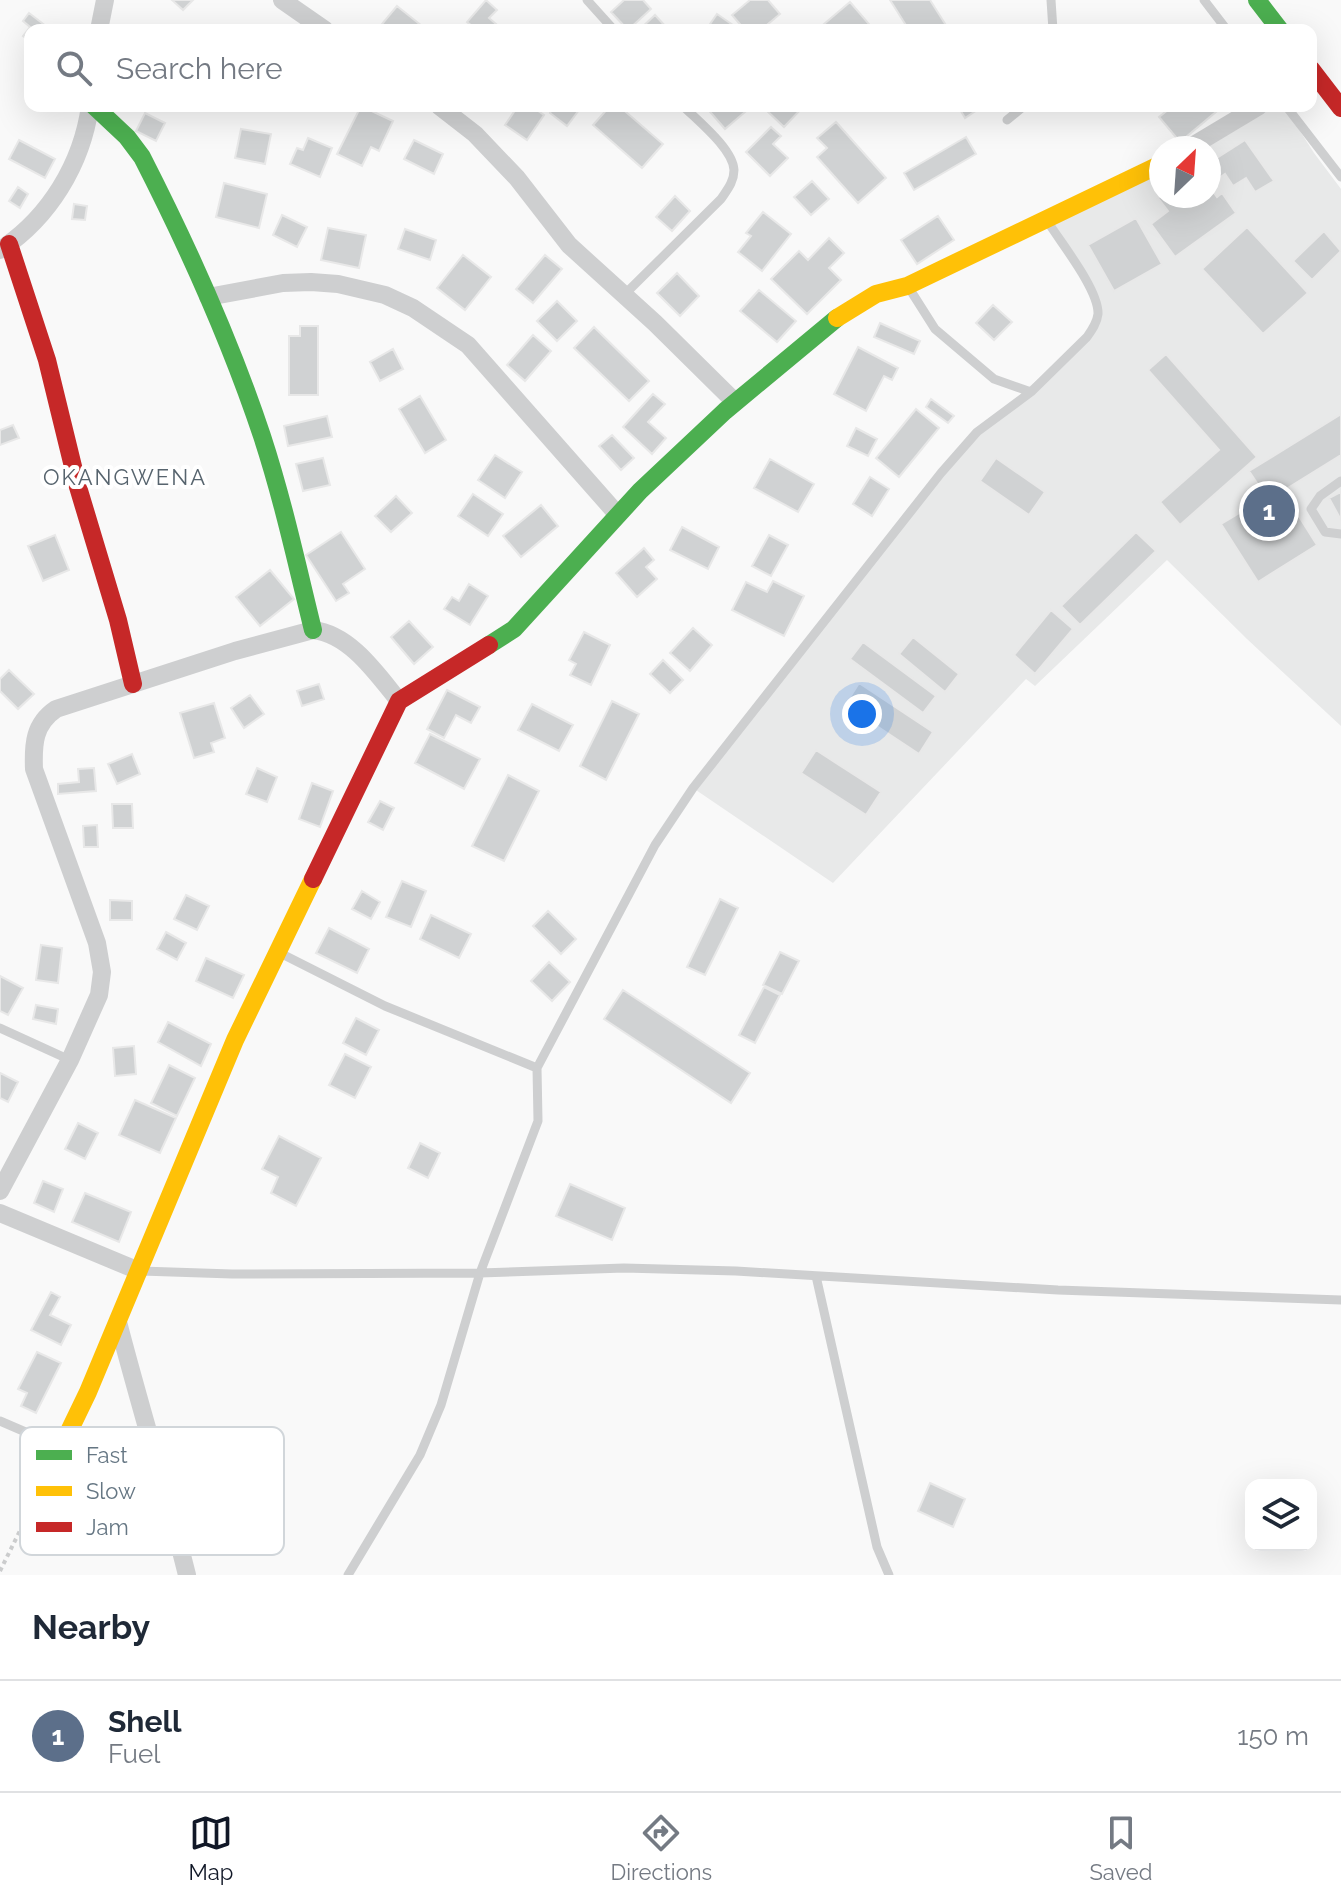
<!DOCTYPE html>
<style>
body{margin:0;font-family:Raleway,sans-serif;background:#f2f2f3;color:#1f2937}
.controls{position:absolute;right:24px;bottom:24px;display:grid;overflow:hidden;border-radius:16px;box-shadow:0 8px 32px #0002}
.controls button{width:72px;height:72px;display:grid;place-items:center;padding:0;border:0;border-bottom:2px solid #e0e1e3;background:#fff;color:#1f2937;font:40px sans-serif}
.compass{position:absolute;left:1149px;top:136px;width:72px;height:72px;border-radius:50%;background:#fff;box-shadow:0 8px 32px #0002;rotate:25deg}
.you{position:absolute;left:862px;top:714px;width:28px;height:28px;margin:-20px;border:6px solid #fff;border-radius:50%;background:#1a73e8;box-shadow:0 0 0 12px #1a73e833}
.badge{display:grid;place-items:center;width:52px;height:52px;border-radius:50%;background:#111827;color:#fff;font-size:26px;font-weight:700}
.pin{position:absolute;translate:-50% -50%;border:4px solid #fff;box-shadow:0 2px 8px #0006}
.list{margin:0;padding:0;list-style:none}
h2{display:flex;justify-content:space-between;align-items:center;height:104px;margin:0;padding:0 32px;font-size:34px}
h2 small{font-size:26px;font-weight:400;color:#747a83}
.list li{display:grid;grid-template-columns:52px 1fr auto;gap:24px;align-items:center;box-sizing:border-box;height:112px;padding:0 32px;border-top:2px solid #e0e1e3}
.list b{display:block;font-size:30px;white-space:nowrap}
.list p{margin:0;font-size:26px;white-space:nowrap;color:#747a83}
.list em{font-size:26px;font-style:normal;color:#747a83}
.icon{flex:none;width:44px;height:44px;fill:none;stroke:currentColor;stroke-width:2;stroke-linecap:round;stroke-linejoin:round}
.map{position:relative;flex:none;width:1341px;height:1575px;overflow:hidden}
.search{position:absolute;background:#fff;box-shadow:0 8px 32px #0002;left:24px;right:24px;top:24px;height:88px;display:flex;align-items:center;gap:20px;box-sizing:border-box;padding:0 28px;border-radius:16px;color:#747a83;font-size:30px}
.sheet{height:216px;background:#fff}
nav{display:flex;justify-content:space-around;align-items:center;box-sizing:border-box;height:112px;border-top:2px solid #e0e1e3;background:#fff;font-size:22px;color:#747a83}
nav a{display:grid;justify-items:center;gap:4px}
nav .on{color:#111827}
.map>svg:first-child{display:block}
</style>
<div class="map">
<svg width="1341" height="1575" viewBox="0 0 1341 1575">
<rect width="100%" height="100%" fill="#f9f9f9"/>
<!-- built -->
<path fill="#e8e9e9" d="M1259 106H1284L1314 153 1341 189V726L1247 639 1167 560 1035 686 1026 679 833 883 693 788 977 432 1087 337 1097 306 1046 219 1161 164V196H1209V148H1189Z"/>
<!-- building -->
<path fill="#d0d2d3" stroke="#e8e8e8" stroke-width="2" d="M172 0H193L183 10Z
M486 0 497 10 489 18 503 30H477L467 22Z
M624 0H643L651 9 628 30 611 12Z
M750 0H768L780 14 761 30H745L732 15Z
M890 0H930L949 30H909Z
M850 2 869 24 861 30H817Z
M397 6 427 30H377Z
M29 13 51 30H30V41L23 36 30 27 23 21Z
M717 14 740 30H706Z
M655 15 667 28 665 30H639Z
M361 106 393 121 379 151 371 147 362 166 337 154Z
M518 106H531L544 115 527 140 505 125Z
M553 106H582L567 126 550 113Z
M610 106H619L663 144 642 168 593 125Z
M705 106H739L745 112 725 129Z
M762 106H804L784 127Z
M958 106H983L965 118Z
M1173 106H1213L1217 111 1180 142 1159 117Z
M145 113 165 123 156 141 136 131Z
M836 122 886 178 858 203 817 157 827 148 817 138Z
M771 127 781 136 773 144 788 158 770 176 746 152Z
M241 129 271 134 265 164 235 158Z
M966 137 976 154 914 190 904 173Z
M308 138 332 148 320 177 290 164 297 148 303 150Z
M19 140 55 159 45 178 9 159Z
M414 140 443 154 434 174 404 159Z
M1245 140 1274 181 1255 192 1246 178 1233 186 1225 174 1212 183 1209 178V163Z
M812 181 829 199 811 215 794 197Z
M224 183 267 194 259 228 216 217Z
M1209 186 1217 197 1222 193 1236 213 1175 257 1151 224 1168 211 1158 198 1161 196H1209Z
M18 187 28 194 20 208 9 201Z
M675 196 690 211 672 231 656 217Z
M74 204 87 206 85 220 72 219Z
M763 212 791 234 762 271 738 252 751 236 746 233Z
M282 215 307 227 297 247 273 235Z
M938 216 954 240 917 264 901 240Z
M1136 218 1162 264 1114 291 1088 245Z
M1247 227 1308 293 1263 334 1202 269Z
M328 228 366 235 359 268 321 260Z
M405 229 436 240 430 260 398 249Z
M1324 231 1341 251 1312 280 1293 261Z
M829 238 844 253 829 268 841 280 807 314 771 279 799 251 808 260Z
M463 255 491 277 465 310 437 288Z
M545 255 562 269 533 303 516 289Z
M677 273 699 296 680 316 657 293Z
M759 290 796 321 777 342 740 311Z
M557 301 577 321 557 341 537 321Z
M993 305 1012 322 994 340 976 323Z
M880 323 920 341 914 354 874 337Z
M300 326H318V395H289V336H300Z
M594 327 649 381 629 401 574 348Z
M533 335 551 351 525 381 507 365Z
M858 347 898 368 892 380 884 376 866 411 834 394Z
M393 349 403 369 380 381 370 362Z
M1166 354 1257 457 1180 525 1160 502 1219 450 1148 370Z
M653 394 665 404 648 422 666 438 652 454 623 427Z
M420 396 446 440 425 453 399 409Z
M931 399 954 416 948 423 926 407Z
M916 409 939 428 899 477 876 458Z
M1341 414V455L1283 491 1317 545 1258 582 1221 524 1266 497 1249 471Z
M327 416 332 437 288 446 284 426Z
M13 425 19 438 0 445V430Z
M856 428 877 439 868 456 847 446Z
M612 435 634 458 621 470 599 446Z
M495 455 522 472 505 498 478 480Z
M323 458 330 485 303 491 296 464Z
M996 458 1045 492 1029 515 980 481Z
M770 459 814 484 798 512 754 488Z
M870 477 889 489 872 516 853 504Z
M1341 492V520L1329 498Z
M473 494 503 514 488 536 458 516Z
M396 496 412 513 391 532 375 516Z
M541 505 558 526 521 557 503 536Z
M682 527 719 547 708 569 670 550Z
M341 532 365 569 343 584 349 593 336 601 306 555Z
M1136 532 1156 551 1080 625 1061 606Z
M55 535 69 570 43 581 28 546Z
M769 535 788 545 771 576 752 566Z
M644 548 654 560 646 567 657 579 637 597 616 573Z
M270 570 294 599 260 626 236 597Z
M773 581 804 596 784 636 732 610 746 582 767 592Z
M469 584 488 596 470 625 444 609 452 597 459 601Z
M1051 610 1073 629 1035 674 1014 655Z
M409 621 433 647 414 664 391 637Z
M693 628 712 645 690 671 670 653Z
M584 632 610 645 591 685 570 675 576 664 569 660Z
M913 637 959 674 945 692 899 654Z
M863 642 936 696 923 713 850 659Z
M663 660 683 680 670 693 650 674Z
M9 670 34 694 18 709 0 691V679Z
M859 683 933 732 919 754 845 705Z
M319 684 324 699 302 706 297 691Z
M447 690 480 707 471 723 456 715 444 738 427 729Z
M250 695 264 714 244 728 231 708Z
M612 701 639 714 606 780 580 766Z
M214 703 225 738 211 743 214 752 194 758 180 713Z
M532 704 573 725 559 751 518 730Z
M430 734 480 759 464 789 415 763Z
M816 750 881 792 866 815 801 773Z
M132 754 140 774 117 784 108 764Z
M94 768 96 791 58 794V784L79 782 78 769Z
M257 768 277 777 267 802 246 794Z
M508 775 539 791 504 861 472 846Z
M312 783 333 791 320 827 299 819Z
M380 801 394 808 383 830 368 822Z
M112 804H132L133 828H113Z
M97 825 98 847H84L83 826Z
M402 881 426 891 411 927 386 917Z
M362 891 380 902 371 919 352 909Z
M186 895 209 906 197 930 174 919Z
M720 899 738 908 705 975 687 967Z
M110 900 132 901V920H110Z
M548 911 576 939 561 954 533 926Z
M431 915 471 934 459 958 420 939Z
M329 928 369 949 357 973 316 953Z
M166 932 186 943 177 960 157 949Z
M41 945 62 948 58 983 36 980Z
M780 952 799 961 782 994 763 985Z
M206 958 244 975 233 998 196 981Z
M549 962 570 982 552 1001 531 981Z
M0 976 23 988 8 1015 0 1011Z
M764 987 780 995 755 1043 739 1035Z
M623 990 750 1073 731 1103 604 1019Z
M36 1005 58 1009 56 1024 33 1019Z
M356 1018 379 1030 366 1055 343 1043Z
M168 1022 211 1044 201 1066 158 1042Z
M134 1046 136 1074 115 1076 113 1048Z
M345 1054 371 1067 355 1098 329 1085Z
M169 1065 195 1078 177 1116 151 1103Z
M0 1073 18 1082 8 1102 0 1098Z
M135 1100 176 1118 160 1153 119 1135Z
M78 1123 98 1133 85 1159 65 1149Z
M279 1136 321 1158 296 1206 271 1193 278 1177 262 1169Z
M420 1143 440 1153 428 1178 408 1168Z
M43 1181 63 1189 54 1212 34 1203Z
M570 1184 625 1208 612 1240 556 1216Z
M85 1193 131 1212 119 1242 72 1222Z
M51 1292 60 1297 50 1315 71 1325 61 1345 31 1330Z
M37 1352 61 1363 36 1413 21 1406 27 1393 18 1389Z
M930 1483 965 1499 953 1527 918 1511Z"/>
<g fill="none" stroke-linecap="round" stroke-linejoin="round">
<!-- path -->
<path stroke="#cbcccd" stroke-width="4" stroke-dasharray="4 4" stroke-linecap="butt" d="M0 1571 51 1468"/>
<!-- lane -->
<path stroke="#cecfd0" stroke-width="9" d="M587 0 614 30
M1051 0 1053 30
M1204 0 1227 30
M1286 106 1341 177
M1007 120 1024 106
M909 288 935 329 994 379 1031 392
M624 295 721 199C727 190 734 182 734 170 733 149 698 121 683 106
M1341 481 1320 496 1311 509 1325 532 1341 534
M280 953 385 1006 537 1068
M0 1028 70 1060
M141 1271 232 1274 480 1273 624 1268 736 1271 1058 1290 1341 1300
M816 1276 877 1547 889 1575
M0 1421 58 1446
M348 1575 420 1455 441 1405 480 1273 538 1121 537 1068 655 845 693 788 941 473 977 432 1031 392 1087 337C1092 330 1097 323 1098 314 1099 290 1061 243 1048 222"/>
<!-- street -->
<path stroke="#cecfd0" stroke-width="18" d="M282 0 325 30
M99 30 105 0
M439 106 475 134 517 178 569 245 655 323 735 402
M1189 148 1259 106
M0 250C49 218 82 164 90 106
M208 297 283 283 311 282 338 284 385 295 413 308 468 345 617 514
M0 1191 70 1060 99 995 102 972 97 943 34 769C33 744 34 724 56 709L235 651 313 630C350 634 377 674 399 701
M0 1213 139 1271
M118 1322C140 1407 166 1490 187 1575"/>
<!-- fast -->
<path stroke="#4caf50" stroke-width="18" d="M1257 0 1280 30
M94 106 127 137 142 157C188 247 230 340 262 436 283 500 297 565 313 630
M489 645 514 629 640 491 725 411 837 318"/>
<!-- slow -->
<path stroke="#ffc107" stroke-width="18" d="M837 318 876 294 907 286 1161 164
M61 1448 88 1392 235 1040 313 879"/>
<!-- jam -->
<path stroke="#c62828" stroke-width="18" d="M1311 69 1341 108
M9 244 47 360 78 487 118 620 133 684
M313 879 399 701 489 645"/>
</g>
<g text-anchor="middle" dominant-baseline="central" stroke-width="8" stroke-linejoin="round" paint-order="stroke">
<!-- neighbourhood labels -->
<g font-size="22" letter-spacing="2" fill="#57646e" stroke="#fff">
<text x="125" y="477">OKANGWENA</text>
</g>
</g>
<!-- legend -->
<rect x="20" y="1427" width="264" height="128" rx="12" fill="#fff" stroke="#d1d6da" stroke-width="2"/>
<rect x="36" y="1450" width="36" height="10" fill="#4caf50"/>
<rect x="36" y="1486" width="36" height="10" fill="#ffc107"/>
<rect x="36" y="1522" width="36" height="10" fill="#c62828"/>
<g font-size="22" fill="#657683">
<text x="86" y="1463">Fast</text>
<text x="86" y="1499">Slow</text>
<text x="86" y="1535">Jam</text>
</g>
</svg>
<div class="controls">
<button><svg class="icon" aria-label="layers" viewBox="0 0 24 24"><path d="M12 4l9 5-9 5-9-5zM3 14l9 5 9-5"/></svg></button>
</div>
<svg class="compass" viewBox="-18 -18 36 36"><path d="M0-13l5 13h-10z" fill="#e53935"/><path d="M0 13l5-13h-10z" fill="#747a83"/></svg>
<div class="you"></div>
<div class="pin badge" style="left:1269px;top:511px;background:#5c6f8a">1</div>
<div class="search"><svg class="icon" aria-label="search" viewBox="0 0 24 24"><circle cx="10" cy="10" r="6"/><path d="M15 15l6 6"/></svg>Search here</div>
</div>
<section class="sheet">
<h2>Nearby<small></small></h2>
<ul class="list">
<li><span class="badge" style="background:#5c6f8a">1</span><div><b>Shell</b><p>Fuel</p></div><em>150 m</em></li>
</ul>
</section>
<nav>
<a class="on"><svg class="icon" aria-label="map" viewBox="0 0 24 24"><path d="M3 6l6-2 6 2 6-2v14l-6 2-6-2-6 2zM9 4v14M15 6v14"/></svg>Map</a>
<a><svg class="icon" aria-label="directions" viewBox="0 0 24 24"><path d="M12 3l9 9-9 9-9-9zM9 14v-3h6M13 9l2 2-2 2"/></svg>Directions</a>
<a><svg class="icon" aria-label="saved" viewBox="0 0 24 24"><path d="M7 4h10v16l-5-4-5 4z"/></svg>Saved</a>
</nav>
